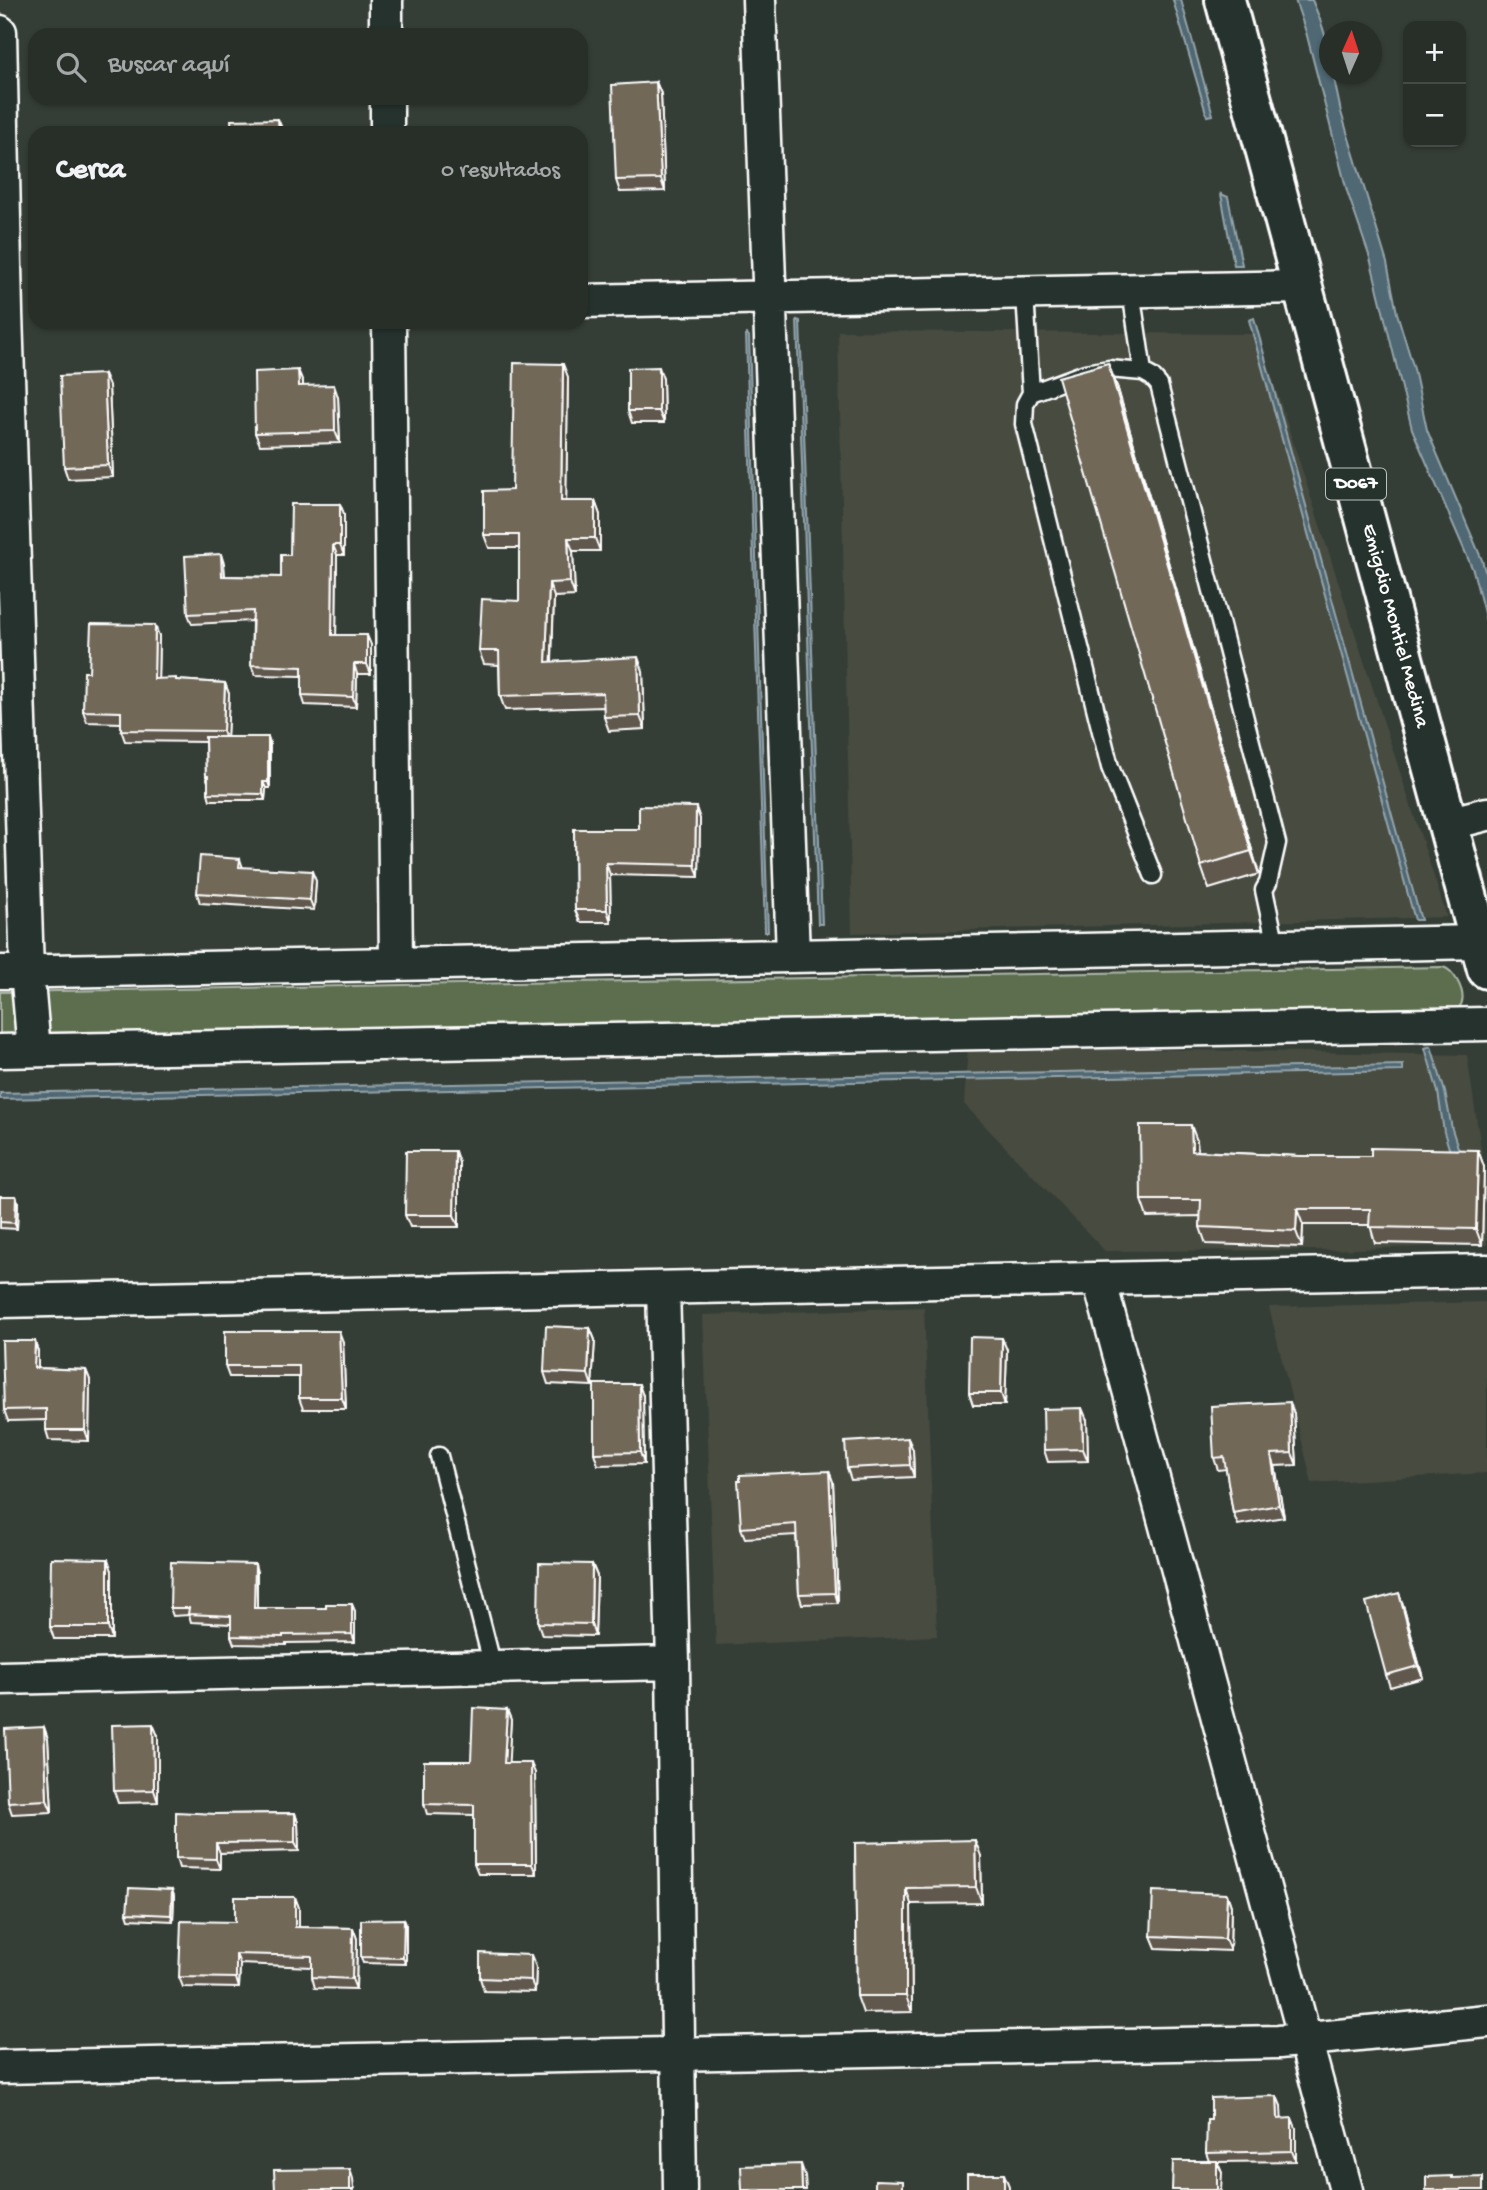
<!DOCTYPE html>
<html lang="es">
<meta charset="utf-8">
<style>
body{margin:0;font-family:"Gochi Hand",sans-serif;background:#303630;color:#f1f3f6}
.controls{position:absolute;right:21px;top:21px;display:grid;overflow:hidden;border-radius:14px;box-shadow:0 2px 5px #0004}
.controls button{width:63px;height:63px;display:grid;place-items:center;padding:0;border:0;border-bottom:2px solid #444a45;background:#282e28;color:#f1f3f6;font:35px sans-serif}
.compass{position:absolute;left:1319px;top:21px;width:63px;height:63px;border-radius:50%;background:#282e28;box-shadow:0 2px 5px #0004;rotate:3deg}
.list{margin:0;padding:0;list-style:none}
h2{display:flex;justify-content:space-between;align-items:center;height:91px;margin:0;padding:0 28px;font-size:30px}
h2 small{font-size:23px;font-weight:400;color:#a5a8a8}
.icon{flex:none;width:38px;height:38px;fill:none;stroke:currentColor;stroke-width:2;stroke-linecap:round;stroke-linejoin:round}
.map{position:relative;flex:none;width:1487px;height:2190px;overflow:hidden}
.search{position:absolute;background:#282e28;box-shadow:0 2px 5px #0004;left:28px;top:28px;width:560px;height:77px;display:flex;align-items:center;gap:18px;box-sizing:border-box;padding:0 24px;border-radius:21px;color:#a5a8a8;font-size:26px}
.panel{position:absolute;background:#282e28;box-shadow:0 2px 5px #0004;left:28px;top:126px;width:560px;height:203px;border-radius:21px}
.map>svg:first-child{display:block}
</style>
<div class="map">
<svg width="1487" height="2190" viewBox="0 0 1487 2190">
<rect width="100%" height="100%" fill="#353e36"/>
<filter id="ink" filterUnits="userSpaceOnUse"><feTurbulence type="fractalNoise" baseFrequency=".0143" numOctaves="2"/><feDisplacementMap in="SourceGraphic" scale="14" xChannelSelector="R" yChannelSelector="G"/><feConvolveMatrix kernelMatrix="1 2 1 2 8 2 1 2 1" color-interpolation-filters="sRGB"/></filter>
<g filter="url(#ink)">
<!-- built -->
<path fill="#474b40" d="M838 331 1258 334 1447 917 852 933Z
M968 1046 1467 1055 1487 1190V1245L1324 1250 1105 1251 964 1104Z
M1487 1302V1473L1312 1483 1269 1307Z
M924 1307 937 1636 716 1645 703 1315Z"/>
<!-- green -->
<path fill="#5d6e50" stroke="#aeb6a8" stroke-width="2" d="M1443 967C1454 970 1465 991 1462 1002 1461 1007 1458 1008 1454 1011L0 1037V992Z"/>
<!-- water -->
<path fill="#4f6773" stroke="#95a4ab" stroke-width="2" d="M1173 0H1181L1213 115 1207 116Z
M1295 0H1312C1323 25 1330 46 1330 74H1333L1341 112 1387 263 1397 313 1414 369 1427 430 1482 560 1487 579V625L1473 570 1412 429 1370 258 1347 191 1306 32Z
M1221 194 1228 197 1242 265H1234Z
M1254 318 1421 920H1415L1249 320Z
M797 320 800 321 822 924H818Z
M746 334 749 336 768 932H765Z
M1431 1046 1445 1092 1452 1129 1462 1160 1452 1158 1444 1132 1438 1092 1425 1048Z
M1403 1065V1071L0 1099V1093Z"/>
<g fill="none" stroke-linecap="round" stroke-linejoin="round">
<defs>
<path id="service" d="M1131 291 1143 372
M1025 293 1031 393
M1153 875 1110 767 1024 424 1025 404 1031 393 1085 373 1109 369 1143 372 1152 377 1159 385 1277 843 1268 883 1264 890 1276 946
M439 1456 493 1667"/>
<path id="minor" d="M386 0V35
M759 0 793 956
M0 32 6 313 27 971 34 1050
M387 98V133
M581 301 1303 287
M389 322 396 963
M1447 824 1487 814
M0 972 1480 942
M0 1051 1487 1024
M1099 1279 1346 2190
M663 1288 673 1663 680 2190
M0 1301 1487 1271
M0 1678 673 1663
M0 2067 1279 2042 1487 2021"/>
<path id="primary" d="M1225 0 1487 969"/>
</defs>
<!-- service casing -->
<use href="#service" stroke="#fff" stroke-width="21"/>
<!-- minor casing -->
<use href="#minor" stroke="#fff" stroke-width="37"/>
<!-- primary casing -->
<use href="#primary" stroke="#fff" stroke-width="44"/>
<!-- service -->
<use href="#service" stroke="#26332d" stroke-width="16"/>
<!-- minor -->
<use href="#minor" stroke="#26332d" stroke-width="32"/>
<!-- primary -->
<use href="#primary" stroke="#26332d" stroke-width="38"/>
</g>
<!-- wall -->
<path fill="#61594d" stroke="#fff" stroke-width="2" d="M656 82 661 94 665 191 620 192 616 180Z
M104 374 109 386 113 477 68 479 64 467Z
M568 377 566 501H595L600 515V551H573L575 596 554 597 552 662 643 671 645 729 609 731 604 717V707L505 710 500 696 499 665 484 664 479 651 519 601V548H489L484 535 512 490Z
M663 379 664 423H632L628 411Z
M303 382V386L338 397 340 443 260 445 255 433Z
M1117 386 1259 874 1209 889 1201 866Z
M340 504 344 514V555H337L336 635 371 645V674H357L356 707 305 705 302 695V676L255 675 251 665 252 621 192 624 188 614 224 564 225 576 281 577 290 555Z
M159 636 158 679 225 683 229 694 227 737H268L270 743V788H266L265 800H210L208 793V782L206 776 205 742 125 741 121 730V723L87 722 83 711 89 672Z
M700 819 699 877 610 875 611 922H580L575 910 574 829H639Z
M240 859 243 868 316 881 314 910 200 903 197 893Z
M1197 1141 1198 1151 1299 1156H1371L1478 1150 1484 1167 1482 1245 1375 1243 1370 1225H1303L1302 1247 1206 1244 1200 1227 1201 1216 1147 1217 1141 1200Z
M459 1163V1227H410L405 1215Z
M0 1196H16L18 1202 17 1229 0 1228Z
M590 1328 595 1340 592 1386 548 1384 544 1372Z
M343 1342 346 1409H303L299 1398V1377H229L225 1366Z
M1007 1350 1005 1405H973L969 1393Z
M38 1352V1368L86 1370 90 1380 89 1441 49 1440 46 1430V1420L8 1421 4 1410Z
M643 1396 644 1464 598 1465 594 1453Z
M1294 1414 1297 1465 1275 1466 1284 1517 1238 1525 1233 1513 1226 1469 1218 1470 1214 1458Z
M1087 1420 1088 1461 1048 1462 1044 1450Z
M913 1450 914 1477 851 1480 847 1468Z
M829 1471 833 1482 838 1603 802 1604 799 1594 796 1535 745 1538 741 1528Z
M592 1564 597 1576 595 1636 542 1635 538 1623Z
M112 1571V1639H54L50 1627Z
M257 1572V1608L355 1611V1642L286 1643V1645L234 1644 231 1636V1624L191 1622 189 1615 173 1616 170 1608Z
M1403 1605 1423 1678 1390 1687 1386 1675Z
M507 1710 511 1720 508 1763 535 1773 536 1874H478L474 1864V1815L427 1814 424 1804 471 1761Z
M44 1727 48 1739 52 1812 12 1814 8 1802Z
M158 1736V1802L118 1803 114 1791Z
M295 1813 298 1823 299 1851 220 1853V1869L179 1868 176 1858 216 1814Z
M855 1843 981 1856 982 1903 911 1904 912 2012 863 2013 857 1996Z
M172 1890 174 1896 173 1921 129 1919 127 1913Z
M1227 1894 1231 1906 1230 1951 1156 1948 1151 1936Z
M295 1897 299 1908V1927L353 1928 357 1939 356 1989 315 1988 312 1977V1967L240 1964 239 1988 183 1987 179 1977 235 1922Z
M404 1919 406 1925V1964L363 1963 361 1957Z
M536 1967 535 1992 484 1991 480 1978Z
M1281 2106V2119L1296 2128V2161L1217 2162 1222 2173 1209 2161 1206 2153 1211 2120Z"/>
<!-- shaded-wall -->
<path fill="#4f493e" stroke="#fff" stroke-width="2" d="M656 82 661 94 665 191 661 179Z
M278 119 283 131V133H279Z
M1108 363 1117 386 1259 874 1251 851Z
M563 364 568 377 566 514 561 501Z
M659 367 663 379 664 423 659 411Z
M298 370 303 382V398L299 386Z
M104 374 109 386 113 477 108 465Z
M334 385 338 397 340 443 335 431Z
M595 501 600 515V551L595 538Z
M340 504 344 514V555L340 545Z
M568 538 573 551 575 596 570 582Z
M333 545 337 555 336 645 332 635Z
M221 554 224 564 225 586 222 576Z
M549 583 554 597 551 675 546 662Z
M155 625 159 636 158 690 154 679Z
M367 635 371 645V674L367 664Z
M638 657 643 671 645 729 640 716Z
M354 664 357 674 356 707 353 697Z
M225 683 229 694 227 742 223 731Z
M268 737 270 743V788L268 782Z
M263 782 266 788 265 800 263 794Z
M696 807 700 819 699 877 695 865Z
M606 863 610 875 611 922 607 910Z
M312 871 316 881 314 910 310 900Z
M1191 1125 1197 1141 1198 1167 1192 1151Z
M1478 1150 1484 1167 1482 1245 1476 1229Z
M455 1151 459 1163V1227L454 1215Z
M16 1196 18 1202 17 1229 15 1223Z
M1297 1209 1303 1225 1302 1247 1296 1231Z
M590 1328 595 1340 592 1386 588 1374Z
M339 1331 343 1342 346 1409 342 1398Z
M1002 1338 1007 1350 1005 1405 1001 1393Z
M35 1341 38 1352V1379L34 1368Z
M86 1370 90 1380 89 1441 85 1430Z
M639 1384 643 1396 644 1464 640 1452Z
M1290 1402 1294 1414 1297 1465 1292 1453Z
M1082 1408 1087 1420 1088 1461 1083 1449Z
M908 1438 913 1450 914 1477 910 1465Z
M1271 1454 1275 1466 1284 1517 1279 1505Z
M829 1471 833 1482 838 1603 835 1593Z
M108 1559 112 1571V1639L108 1627Z
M255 1564 257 1572V1616L254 1608Z
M592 1564 597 1576 595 1636 591 1624Z
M1399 1593 1403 1605 1423 1678 1418 1666Z
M352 1604 355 1611V1642L352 1634Z
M507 1710 511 1720 508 1773 504 1763Z
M153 1724 158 1736V1802L154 1790Z
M44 1727 48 1739 52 1812 47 1800Z
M531 1763 535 1773 536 1874 532 1864Z
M295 1813 298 1823 299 1851 295 1842Z
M975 1840 981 1856 982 1903 976 1887Z
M216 1843 220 1853V1869L216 1859Z
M906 1888 911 1904 912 2012 906 1996Z
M172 1890 174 1896 173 1921 171 1915Z
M1227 1894 1231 1906 1230 1951 1225 1939Z
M295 1897 299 1908V1937L295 1927Z
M404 1919 406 1925V1964L403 1958Z
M353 1928 357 1939 356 1989 352 1979Z
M236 1954 240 1964 239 1988 236 1978Z
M531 1955 536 1967 535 1992 531 1980Z
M1277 2096 1281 2106 1282 2128 1278 2119Z
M1292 2118 1296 2128V2161L1292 2151Z
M1217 2161 1222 2173 1221 2190H1217Z
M801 2164 805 2176 806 2190H802Z
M350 2169 353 2179 354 2190H350Z
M1004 2174 1009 2186V2190H1004Z"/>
<!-- building -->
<path fill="#716859" stroke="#fff" stroke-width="2" d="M656 82 661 179 616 180 612 85Z
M278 119 279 133H232L231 120Z
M514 363 563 364 561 501H595V538H568L570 582 549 583 546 662 638 657 640 716 604 717 603 693 500 696 499 651H479L482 599 519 601V535H484V491L512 490Z
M1108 363 1251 851 1201 866 1058 377Z
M659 367V411H628V368Z
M298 370 299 386 334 385 335 431 255 433 254 372Z
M104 374 108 465 64 467 60 376Z
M291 504H340V545H333L332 635H367V664H354L353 697 302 695V667L251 665 253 611 188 614 185 556 221 554 222 576 281 577V555H290Z
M91 624 155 625 154 679 176 678V680L225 683 223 731 121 730V712L83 711 84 672H89Z
M205 737H268V782H263V794L208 793V776H206Z
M639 806 696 807 695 865 606 863 607 910H575L574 829H639Z
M200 856 240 859 239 867 312 871 310 900 197 893Z
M1140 1125H1191L1192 1151 1299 1156H1371V1148L1478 1150 1476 1229 1369 1227 1370 1209H1297L1296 1231 1200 1227 1201 1200H1141Z
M406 1151H455L454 1215H405Z
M0 1196H16L15 1223 0 1222Z
M546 1326 590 1328 588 1374 544 1372Z
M225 1331H339L342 1398H299V1366H225Z
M970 1337 1002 1338 1001 1393H969Z
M2 1341H35L34 1368 86 1370 85 1430H46V1409L4 1410Z
M594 1384H639L640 1452 594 1453Z
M1290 1402 1292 1453 1271 1454 1279 1505 1233 1513 1224 1457 1214 1458 1211 1406Z
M1082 1408 1083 1449 1044 1450 1043 1409Z
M908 1438 910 1465 847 1468 845 1442Z
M829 1471 835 1593 799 1594 796 1524 741 1528 738 1481H740V1475Z
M51 1558 108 1559V1627H50Z
M171 1562 255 1564 254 1608H326V1604H352V1634L283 1635V1637L231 1636V1616L188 1614 189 1608H170Z
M539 1563 592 1564 591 1624 538 1623Z
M1399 1593 1418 1666 1386 1675 1366 1602Z
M473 1708 507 1710 504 1763H531L532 1864H474V1805L424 1804V1761H471Z
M153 1724 154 1790 114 1791 112 1725Z
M44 1727 47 1800 8 1802 5 1729Z
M176 1812 216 1814 295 1813V1842L216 1843V1859L176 1858Z
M975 1840 976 1887 906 1888V1996H857L855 1843Z
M129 1888 172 1890 171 1915 127 1913Z
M1153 1891 1227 1894 1225 1939 1151 1936Z
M235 1897H295V1927L353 1928 352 1979 312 1977V1956L236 1954V1978L179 1977 181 1921 235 1922Z
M404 1919 403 1958 361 1957V1920Z
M480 1953 531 1955V1980L480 1978Z
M1277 2096 1278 2119 1292 2118V2151L1206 2153 1207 2120H1211V2098Z
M1173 2161H1217V2190H1172Z
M801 2164 802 2190H742L741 2166Z
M350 2169V2190H275L274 2170Z
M967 2174H1004V2190H967Z
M1452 2176V2178L1483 2177V2190H1426V2177Z
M875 2180 903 2181V2190H875Z"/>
</g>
<g text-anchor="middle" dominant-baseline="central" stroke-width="6" stroke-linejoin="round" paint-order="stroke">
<!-- shield labels -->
<rect fill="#26332d" stroke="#bec2c0" stroke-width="2" x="1326" y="468.5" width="60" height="31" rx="5"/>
<g font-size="19" font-weight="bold" fill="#fff">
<text x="1356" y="484">D067</text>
</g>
<!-- street labels -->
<g font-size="21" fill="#fff" stroke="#26332d">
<text transform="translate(1394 626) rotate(75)">Emigdio Montiel Medina</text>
</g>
</g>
</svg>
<div class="controls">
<button>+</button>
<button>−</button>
</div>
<svg class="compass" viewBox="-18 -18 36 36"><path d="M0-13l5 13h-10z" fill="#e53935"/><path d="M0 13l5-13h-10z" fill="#a5a8a8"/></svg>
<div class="search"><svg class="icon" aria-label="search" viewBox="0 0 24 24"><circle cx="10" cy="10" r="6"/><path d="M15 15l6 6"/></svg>Buscar aquí</div>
<section class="panel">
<h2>Cerca<small>0 resultados</small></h2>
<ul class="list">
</ul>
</section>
</div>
